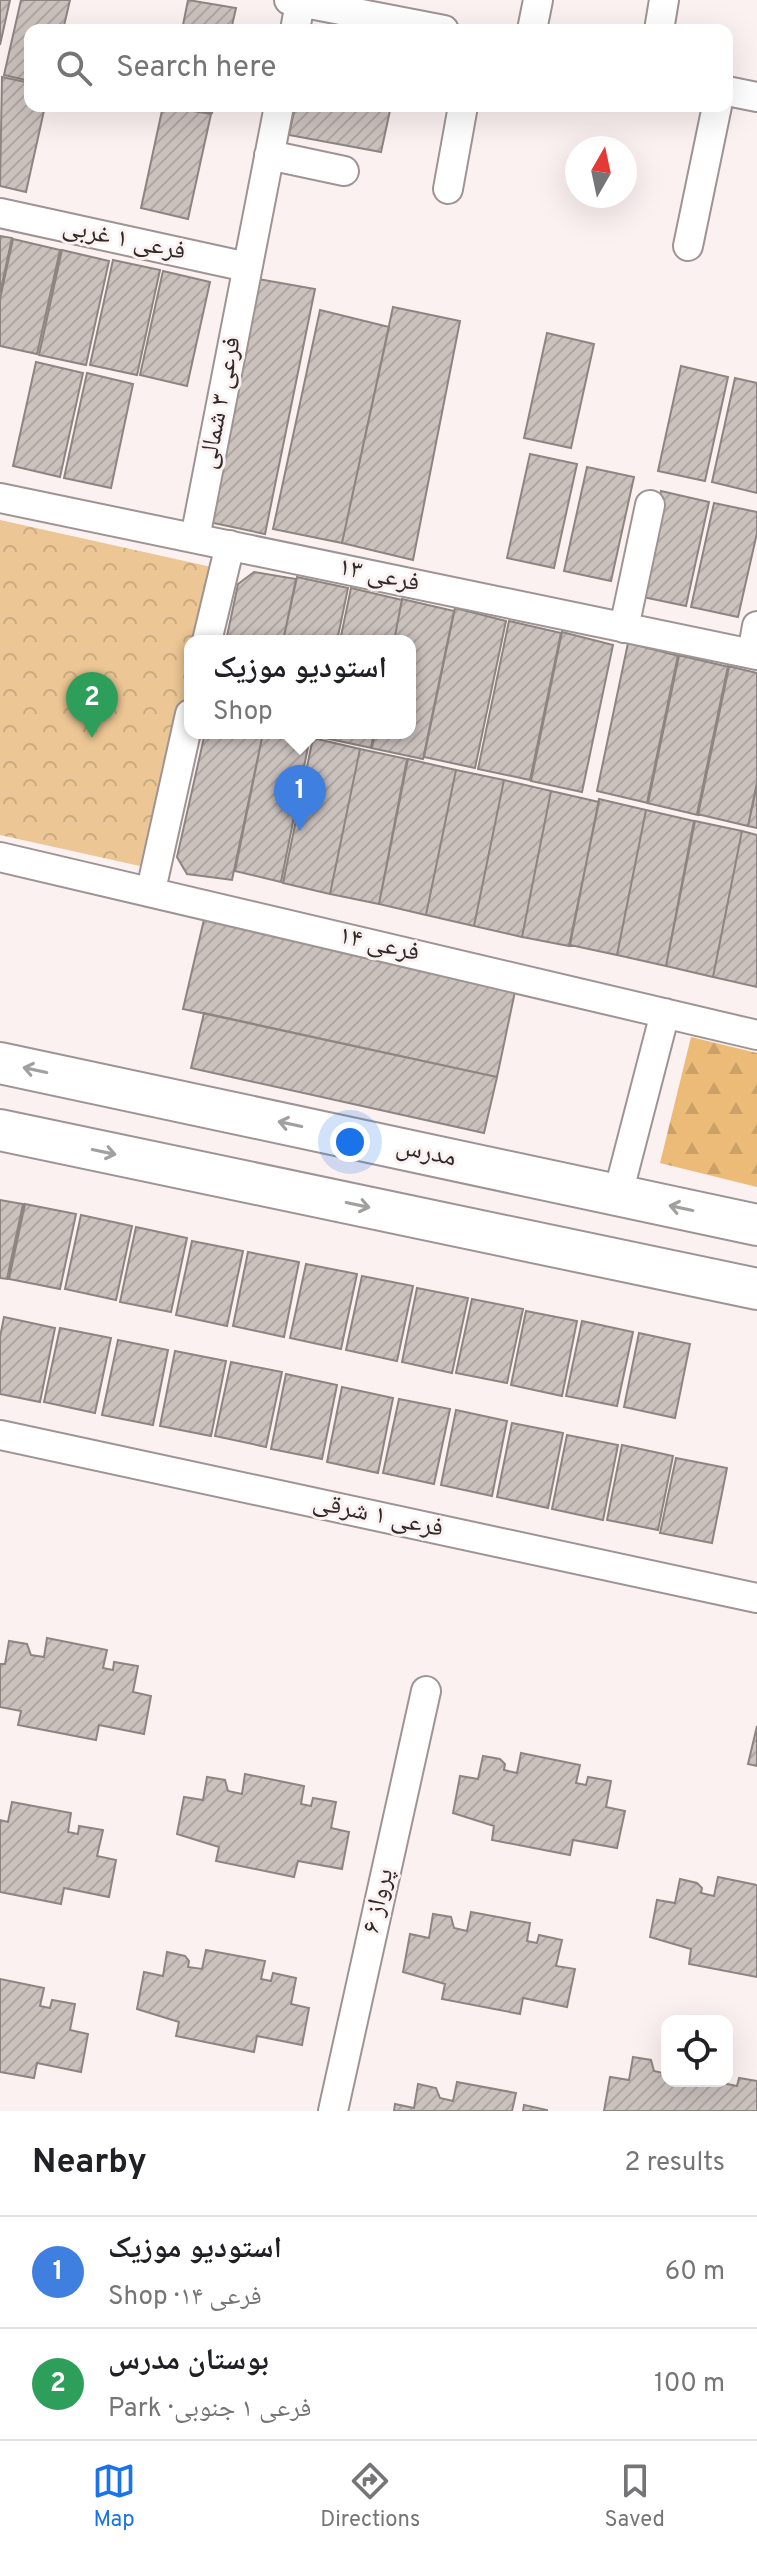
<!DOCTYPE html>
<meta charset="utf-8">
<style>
body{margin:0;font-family:Overpass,"Noto Naskh Arabic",sans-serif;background:#f2f2f2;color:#202124}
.controls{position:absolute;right:24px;bottom:24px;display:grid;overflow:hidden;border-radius:16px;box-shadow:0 8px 32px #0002}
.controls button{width:72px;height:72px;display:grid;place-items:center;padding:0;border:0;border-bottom:2px solid #e0e0e0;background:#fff;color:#202124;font:40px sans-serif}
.compass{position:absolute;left:565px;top:136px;width:72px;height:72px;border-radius:50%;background:#fff;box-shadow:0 8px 32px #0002;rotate:9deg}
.you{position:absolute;left:350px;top:1142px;width:28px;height:28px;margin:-20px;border:6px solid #fff;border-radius:50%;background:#1a73e8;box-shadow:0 0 0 12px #1a73e833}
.badge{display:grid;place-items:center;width:52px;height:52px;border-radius:50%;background:#1a73e8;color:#fff;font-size:26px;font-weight:700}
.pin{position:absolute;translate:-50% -66px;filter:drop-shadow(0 2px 4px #0008)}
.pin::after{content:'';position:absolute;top:42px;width:28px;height:24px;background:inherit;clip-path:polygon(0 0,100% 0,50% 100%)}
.popup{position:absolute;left:184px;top:635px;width:232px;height:104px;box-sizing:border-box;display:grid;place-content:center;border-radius:16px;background:#fff;filter:drop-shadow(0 2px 6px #0005);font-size:26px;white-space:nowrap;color:#757577}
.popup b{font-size:30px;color:#202124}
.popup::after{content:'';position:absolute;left:50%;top:100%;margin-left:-16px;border:16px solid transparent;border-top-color:#fff}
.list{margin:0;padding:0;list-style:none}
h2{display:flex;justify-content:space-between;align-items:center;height:104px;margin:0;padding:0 32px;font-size:34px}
h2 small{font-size:26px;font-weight:400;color:#757577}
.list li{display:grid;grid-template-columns:52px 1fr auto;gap:24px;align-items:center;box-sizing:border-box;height:112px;padding:0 32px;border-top:2px solid #e0e0e0}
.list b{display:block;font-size:30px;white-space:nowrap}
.list p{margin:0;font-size:26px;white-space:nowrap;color:#757577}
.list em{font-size:26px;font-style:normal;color:#757577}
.icon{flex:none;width:44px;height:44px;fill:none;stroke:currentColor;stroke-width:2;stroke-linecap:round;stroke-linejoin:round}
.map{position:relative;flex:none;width:757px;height:2111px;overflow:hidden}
.search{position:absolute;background:#fff;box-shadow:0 8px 32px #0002;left:24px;right:24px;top:24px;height:88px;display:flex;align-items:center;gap:20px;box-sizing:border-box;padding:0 28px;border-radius:16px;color:#757577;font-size:30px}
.sheet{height:328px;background:#fff}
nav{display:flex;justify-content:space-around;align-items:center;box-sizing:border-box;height:112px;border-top:2px solid #e0e0e0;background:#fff;font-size:22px;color:#757577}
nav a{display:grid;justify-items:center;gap:4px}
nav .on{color:#1a73e8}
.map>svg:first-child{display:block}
</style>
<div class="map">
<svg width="757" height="2111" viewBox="0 0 757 2111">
<defs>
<pattern id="forest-firs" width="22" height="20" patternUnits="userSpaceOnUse" patternTransform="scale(2)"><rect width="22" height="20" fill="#ecbb78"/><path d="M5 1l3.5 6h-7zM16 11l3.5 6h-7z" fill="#cba168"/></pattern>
<pattern id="park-crowns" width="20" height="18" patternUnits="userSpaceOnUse" patternTransform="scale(2)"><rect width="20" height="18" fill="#ecc694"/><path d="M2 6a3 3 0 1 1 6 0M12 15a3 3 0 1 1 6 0" fill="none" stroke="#cbaa80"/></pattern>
<pattern id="building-hatch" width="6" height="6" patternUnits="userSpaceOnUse" patternTransform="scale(2)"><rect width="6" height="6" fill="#cbc2be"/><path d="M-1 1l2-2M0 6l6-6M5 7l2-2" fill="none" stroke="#afa7a3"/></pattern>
</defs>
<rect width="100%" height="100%" fill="#fcf1f1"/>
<!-- forest -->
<path fill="url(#forest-firs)" d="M691 1037 757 1053V1187L660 1163Z"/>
<!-- park -->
<path fill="url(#park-crowns)" d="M0 520 225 570 208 641H190V715L158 870 0 835Z"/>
<!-- building -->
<path fill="url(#building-hatch)" stroke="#8d8581" stroke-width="2" d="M0 0H10L0 45Z
M21 0H70L63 30H30V81L4 75Z
M188 0 236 8 231 30H182Z
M2 77 30 83V106H45L26 192 0 186Z
M163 106 211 114 188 219 141 208Z
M182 106H214L212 113Z
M295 106H391L381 152 289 135Z
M0 236 12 238 0 293Z
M13 239 60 250 37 354 0 346V299Z
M62 250 109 261 86 365 39 355Z
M113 260 160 270 137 375 90 365Z
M163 271 210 282 187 386 140 375Z
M252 278 315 289 265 534 204 521Z
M393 307 460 321 413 560 342 543Z
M320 310 389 327 342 543 273 529Z
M547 333 594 344 571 448 524 438Z
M36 362 83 373 60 477 13 466Z
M681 366 728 377 705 481 658 471Z
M87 373 133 384 111 488 64 478Z
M735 378 757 383V493L712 482Z
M530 454 577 464 554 568 507 558Z
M587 467 634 477 611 581 564 571Z
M661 491 709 502 686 606 638 596Z
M714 503 757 512V533L738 617 691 607Z
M254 572 296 579 283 641H226L238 584Z
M297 577 348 588 337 641H283Z
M351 588 402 600 394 641H340Z
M402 599 454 611 423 759 371 748 374 733H410V641H394Z
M455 608 506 621 475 768 424 757Z
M509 621 561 633 530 780 478 769Z
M562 632 613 645 582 792 531 781Z
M628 643 679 656 648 803 597 791Z
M678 655 729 667 698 815 647 803Z
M728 666 757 673V782L748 826 697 814Z
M205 733H263L232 880 187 874 177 857Z
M263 733 310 737 281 882 235 871Z
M321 733H375L372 748 320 737Z
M313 738 360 749 330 894 283 883Z
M360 749 407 759 379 904 330 894Z
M408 759 456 770 426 915 379 904Z
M456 770 504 780 474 926 426 915Z
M504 780 551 791 522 937 474 926Z
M757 785V828L748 826Z
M551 791 599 802 569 946 522 937Z
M599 799 646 810 617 955 570 945Z
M646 810 694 821 666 966 617 955Z
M695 821 742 831 713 977 666 966Z
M742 831 757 835V987L713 977Z
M206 911 517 982 497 1077 183 1009Z
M204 1013 497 1077 484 1133 191 1068Z
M0 1200 23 1204 7 1279 0 1278Z
M25 1204 76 1214 60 1289 9 1279Z
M81 1215 132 1226 116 1300 65 1289Z
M136 1227 187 1238 171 1312 120 1302Z
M192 1241 243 1251 227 1326 176 1315Z
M248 1252 299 1262 284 1337 233 1326Z
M306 1264 357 1274 341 1349 290 1338Z
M362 1276 413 1286 397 1361 346 1350Z
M417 1288 468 1298 452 1373 402 1362Z
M472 1299 523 1309 507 1383 456 1373Z
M526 1311 577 1321 562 1396 511 1385Z
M4 1317 55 1328 40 1402 0 1394V1337Z
M582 1321 633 1332 617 1406 566 1396Z
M60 1328 111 1338 95 1413 44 1402Z
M639 1333 690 1344 675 1418 624 1407Z
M118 1340 168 1350 153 1425 102 1415Z
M175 1351 226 1361 211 1436 160 1426Z
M231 1362 282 1372 266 1447 215 1436Z
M286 1374 337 1385 322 1459 271 1449Z
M342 1387 393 1398 378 1473 327 1462Z
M399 1399 450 1409 434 1484 383 1473Z
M456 1410 507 1421 492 1496 441 1485Z
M512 1423 563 1433 548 1508 497 1497Z
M567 1435 618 1445 603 1520 552 1509Z
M622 1445 673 1456 658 1530 607 1520Z
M676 1458 727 1468 712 1543 660 1533Z
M47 1638 107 1650 103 1668 113 1670 114 1662 138 1666 133 1692 151 1696 144 1734 99 1725 96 1740 18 1725 21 1711 0 1707V1664H5L9 1641 27 1644 31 1655 44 1657Z
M757 1726V1766L748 1764Z
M521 1753 580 1765 576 1783 586 1785 588 1777 611 1781 606 1807 625 1811 617 1848 573 1840 570 1855 492 1840 494 1826 453 1813 460 1776 478 1779 483 1756 500 1759 505 1764 504 1770 517 1773Z
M245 1774 304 1786 301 1804 311 1806 313 1798 336 1802 331 1828 349 1832 342 1869 298 1861 294 1877 216 1861 219 1847 177 1834 184 1797 203 1800 207 1777 225 1780 228 1791 242 1794Z
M12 1802 71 1813 68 1832 78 1834 79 1826 103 1830 97 1856 116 1860 109 1897 64 1888 61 1904 0 1892V1820L8 1822Z
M718 1877 757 1885V1977L689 1964 691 1949 650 1937 657 1900 675 1903 680 1879 697 1883 702 1888 701 1893 714 1896Z
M471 1912 530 1923 527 1941 537 1943 539 1935 562 1940 556 1966 575 1969 567 2007 523 1998 520 2014 442 1999 445 1984 403 1972 410 1934 429 1938 433 1914 451 1917 454 1928 467 1931Z
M206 1950 265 1961 261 1979 271 1981 273 1973 296 1978 291 2004 309 2008 302 2045 257 2036 254 2052 176 2036 179 2022 137 2009 144 1972 163 1976 167 1952 185 1956 189 1961 188 1967 202 1969Z
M0 1979 44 1988 40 2006 50 2008 52 2000 75 2004 70 2030 88 2034 81 2072 37 2063 34 2078 0 2072Z
M633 2057 651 2060 654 2071 667 2074V2081H727V2065L730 2066 727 2084 737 2086 739 2078 757 2081V2111H604L610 2077 629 2080Z
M457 2082 516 2093 512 2111H394L395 2104 414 2108 418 2084 436 2088 440 2098 453 2101Z
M524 2105 547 2110V2111H523Z"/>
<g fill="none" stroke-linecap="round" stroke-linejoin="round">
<defs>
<path id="minor" d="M289 0 444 30
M295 30 300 3
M532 30 538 0
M659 30 664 0
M727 91 757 97
M269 155 344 171
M448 189 463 106
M0 213 247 267
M688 246 717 106
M0 498 757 655
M195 538 279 106
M624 628 650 505
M207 641 230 545
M752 654 757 626
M0 857 757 1035
M151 890 190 714
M618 1194 665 1013
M0 1435 757 1598
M333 2111 426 1691"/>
<path id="secondary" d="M0 1063 757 1225
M0 1130 757 1289"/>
</defs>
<!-- minor casing -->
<use href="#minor" stroke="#9e9494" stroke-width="32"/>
<!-- secondary casing -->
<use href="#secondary" stroke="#9e9494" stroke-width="44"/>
<!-- minor -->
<use href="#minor" stroke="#fff" stroke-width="28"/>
<!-- secondary -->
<use href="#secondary" stroke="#fff" stroke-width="40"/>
</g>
<!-- one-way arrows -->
<defs><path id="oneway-shaft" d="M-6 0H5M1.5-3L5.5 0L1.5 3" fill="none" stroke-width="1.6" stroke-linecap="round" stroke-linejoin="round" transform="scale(2)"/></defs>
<g stroke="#a1a09f">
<use href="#oneway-shaft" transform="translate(35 1070) rotate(-168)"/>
<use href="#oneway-shaft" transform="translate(290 1124) rotate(-168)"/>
<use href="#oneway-shaft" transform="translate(104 1152) rotate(12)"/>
<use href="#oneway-shaft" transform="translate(358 1205) rotate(12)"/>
<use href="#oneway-shaft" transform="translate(681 1208) rotate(-168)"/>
</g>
<g text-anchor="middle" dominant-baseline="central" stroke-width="6" stroke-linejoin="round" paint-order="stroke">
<!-- street labels -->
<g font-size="26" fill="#2f2b2a" stroke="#fcf1f1">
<text transform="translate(124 240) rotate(12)">فرعی ۱ غربی</text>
<text transform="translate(221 403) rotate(-79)">فرعی ۳ شمالی</text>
<text transform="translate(379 576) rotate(12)">فرعی ۱۳</text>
<text transform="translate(379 945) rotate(13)">فرعی ۱۴</text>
<text transform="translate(426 1153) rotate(12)">مدرس</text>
<text transform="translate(378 1516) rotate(12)">فرعی ۱ شرقی</text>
<text transform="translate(379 1901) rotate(-77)">پرواز ۶</text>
</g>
</g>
</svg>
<div class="controls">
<button><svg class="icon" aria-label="locate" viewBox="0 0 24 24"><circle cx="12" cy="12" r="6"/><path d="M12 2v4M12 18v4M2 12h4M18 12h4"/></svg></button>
</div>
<svg class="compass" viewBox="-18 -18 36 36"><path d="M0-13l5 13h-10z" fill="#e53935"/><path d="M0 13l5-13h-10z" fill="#757577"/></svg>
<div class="you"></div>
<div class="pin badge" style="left:300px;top:831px;background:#3f7fe0">1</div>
<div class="popup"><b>استودیو موزیک</b>Shop</div>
<div class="pin badge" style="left:92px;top:738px;background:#2e9e5b">2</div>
<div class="search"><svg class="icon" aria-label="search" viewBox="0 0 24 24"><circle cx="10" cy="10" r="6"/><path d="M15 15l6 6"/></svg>Search here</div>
</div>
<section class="sheet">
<h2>Nearby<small>2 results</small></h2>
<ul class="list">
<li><span class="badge" style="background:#3f7fe0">1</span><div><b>استودیو موزیک</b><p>Shop · فرعی ۱۴</p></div><em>60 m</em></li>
<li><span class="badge" style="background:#2e9e5b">2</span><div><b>بوستان مدرس</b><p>Park · فرعی ۱ جنوبی</p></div><em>100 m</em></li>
</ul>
</section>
<nav>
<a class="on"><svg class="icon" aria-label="map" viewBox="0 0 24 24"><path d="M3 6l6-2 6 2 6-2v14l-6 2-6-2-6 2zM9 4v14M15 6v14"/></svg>Map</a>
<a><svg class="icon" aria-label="directions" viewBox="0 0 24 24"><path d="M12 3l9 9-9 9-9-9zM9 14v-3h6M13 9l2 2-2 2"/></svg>Directions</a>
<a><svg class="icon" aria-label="saved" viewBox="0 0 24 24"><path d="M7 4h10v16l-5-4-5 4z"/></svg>Saved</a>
</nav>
